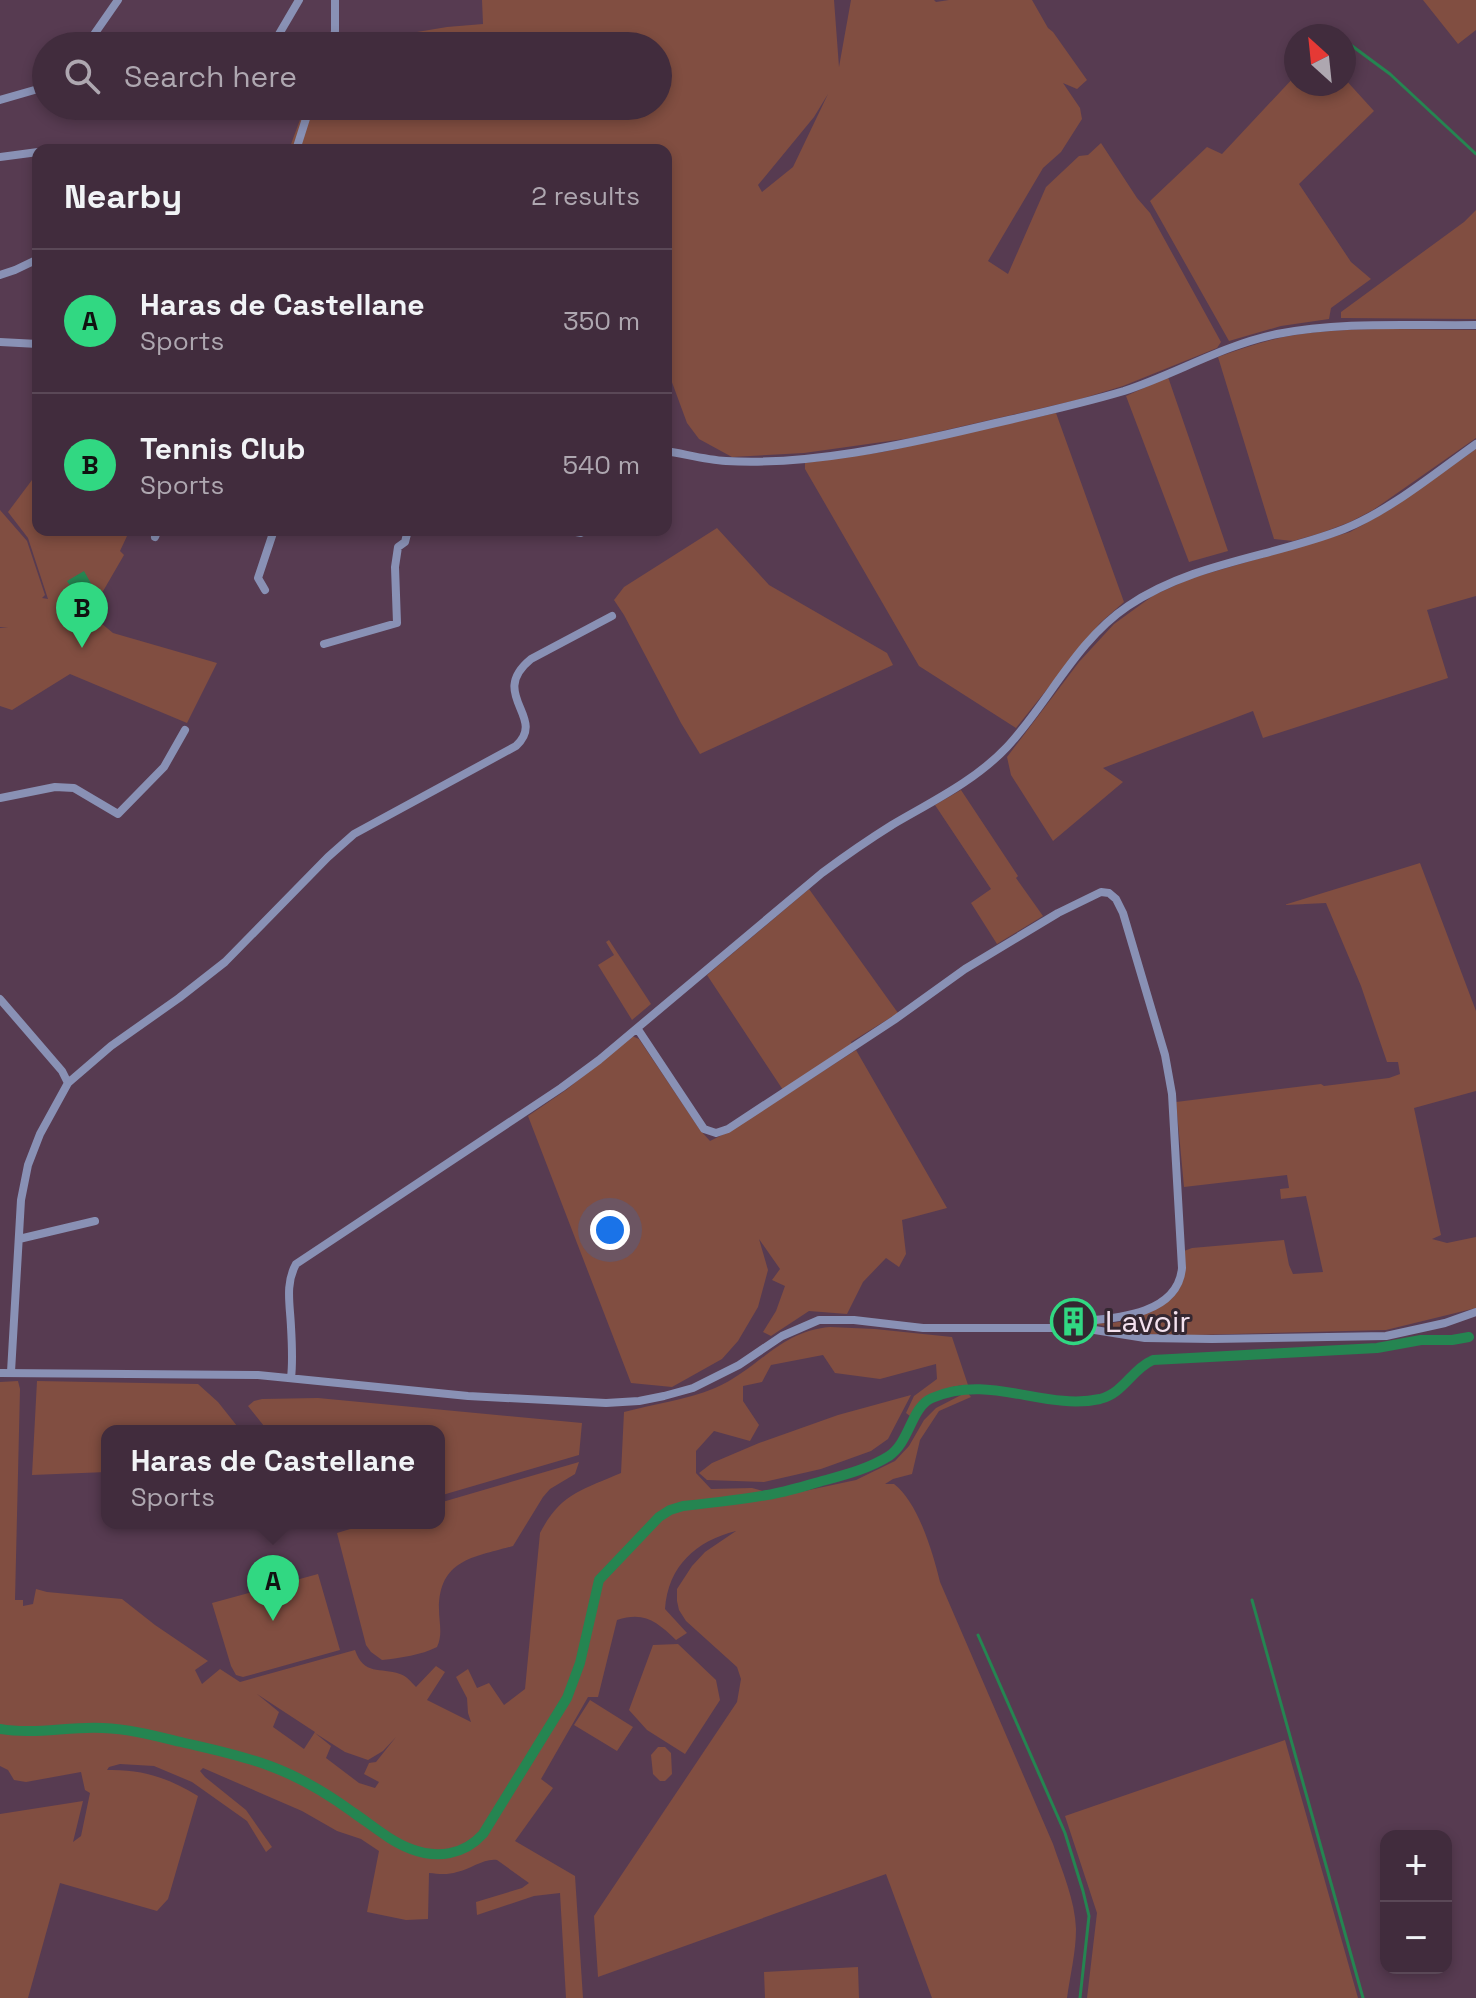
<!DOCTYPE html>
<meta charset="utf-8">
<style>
body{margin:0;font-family:"Space Grotesk",sans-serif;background:#4c3848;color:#f1f3f6}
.controls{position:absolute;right:24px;bottom:24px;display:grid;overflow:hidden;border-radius:16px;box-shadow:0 4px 12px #0003}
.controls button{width:72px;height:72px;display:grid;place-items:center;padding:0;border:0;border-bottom:2px solid #5a4857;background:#412c3d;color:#f1f3f6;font:40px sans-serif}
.compass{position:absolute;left:1284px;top:24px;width:72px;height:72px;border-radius:50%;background:#412c3d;box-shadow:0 4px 12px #0003;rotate:333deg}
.you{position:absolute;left:610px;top:1230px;width:28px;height:28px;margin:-20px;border:6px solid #fff;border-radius:50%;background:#1a73e8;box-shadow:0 0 0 12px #1a73e833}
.badge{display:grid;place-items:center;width:52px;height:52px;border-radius:50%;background:#31d882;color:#111;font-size:26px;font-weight:700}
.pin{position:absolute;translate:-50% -66px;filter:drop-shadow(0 2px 4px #0008)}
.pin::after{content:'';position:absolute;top:42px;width:28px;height:24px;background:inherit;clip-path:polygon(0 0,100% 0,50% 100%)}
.popup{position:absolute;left:101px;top:1425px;width:344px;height:104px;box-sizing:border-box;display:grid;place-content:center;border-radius:16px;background:#412c3d;filter:drop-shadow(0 2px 6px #0005);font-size:26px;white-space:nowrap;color:#aea7b0}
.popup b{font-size:30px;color:#f1f3f6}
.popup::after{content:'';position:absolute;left:50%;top:100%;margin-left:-16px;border:16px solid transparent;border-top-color:#412c3d}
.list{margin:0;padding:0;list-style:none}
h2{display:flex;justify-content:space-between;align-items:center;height:104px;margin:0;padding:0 32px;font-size:34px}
h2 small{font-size:26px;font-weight:400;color:#aea7b0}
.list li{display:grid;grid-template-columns:52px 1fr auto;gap:24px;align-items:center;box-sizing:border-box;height:144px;padding:0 32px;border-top:2px solid #5a4857}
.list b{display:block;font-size:30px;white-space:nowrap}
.list p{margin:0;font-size:26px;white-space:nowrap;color:#aea7b0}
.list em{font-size:26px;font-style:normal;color:#aea7b0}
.icon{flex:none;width:44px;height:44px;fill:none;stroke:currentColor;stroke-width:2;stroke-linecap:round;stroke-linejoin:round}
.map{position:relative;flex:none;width:1476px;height:1998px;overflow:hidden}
.search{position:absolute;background:#412c3d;box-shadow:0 4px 12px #0003;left:32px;top:32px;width:640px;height:88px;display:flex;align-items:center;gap:20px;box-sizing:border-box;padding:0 28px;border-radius:44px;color:#aea7b0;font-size:30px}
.panel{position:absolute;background:#412c3d;box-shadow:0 4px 12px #0003;left:32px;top:144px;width:640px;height:392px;border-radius:16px}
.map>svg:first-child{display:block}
</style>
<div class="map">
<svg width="1476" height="1998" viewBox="0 0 1476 1998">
<rect width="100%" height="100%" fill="#573b51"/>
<!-- green -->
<path fill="#814e41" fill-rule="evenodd" d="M482 0H834L839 67 851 0H934L936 2 949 0H1032L1048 28 1053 32 1087 80 1077 89 1063 83 1080 108 1082 119 1061 152 1043 168 988 261 1008 274 1046 187 1079 156 1088 155 1101 143 1137 198 1150 213 1221 342 1217 348 1123 386 1077 400 911 438 804 453 732 457 699 439 687 423 666 366V150H292L290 147 305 106H658V46H343L345 44 447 27 483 24ZM828 94 793 167 762 192 758 185 814 117Z
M1423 0H1476V30L1458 44Z
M1296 75V84H1344V78L1374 111 1299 184 1351 262 1371 279 1331 308 1329 319 1281 326 1229 341 1150 201 1207 147 1222 154Z
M1476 210V319L1341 318V312L1464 222Z
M1476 330V438L1373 510 1350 522 1321 533 1293 541 1274 539 1218 357C1243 348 1269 339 1295 335 1355 326 1416 330 1476 330Z
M1168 377 1228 551 1189 562 1126 396Z
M1056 413 1124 602 1100 623 1016 728 919 666 805 469V463L883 452Z
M1476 449V596L1427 610 1448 678 1263 738 1253 711 1103 768 1123 782 1053 841 1011 775 1007 757 1079 662 1114 624 1154 595 1192 578 1350 532 1389 510Z
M38 472V530H133L127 536 120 551 124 555 95 605 88 603 90 614 113 633 217 663 187 723 70 674 12 710 0 706V628L8 627H0V510L27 541 45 595 42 598 48 599 28 538 8 512Z
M717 528 769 585 887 653 893 665 700 754 681 723 624 615 614 600 624 587Z
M961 790 1018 876 1016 878 1043 916 997 944 971 903 991 889 935 805Z
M1420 863 1476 1011V1091L1414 1108 1441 1235 1432 1239 1447 1243 1476 1237V1308L1386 1330 1194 1335 1148 1334 1094 1324C1100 1323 1106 1323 1113 1323 1126 1321 1138 1317 1150 1311 1181 1298 1186 1284 1184 1251L1192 1248 1284 1240 1289 1265 1293 1274 1323 1272 1306 1196 1281 1199 1280 1189 1289 1188 1287 1175 1184 1187 1176 1102 1321 1084 1324 1086 1389 1078 1400 1074 1398 1062H1387L1361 986 1326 903 1284 905Z
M809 889 898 1013 851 1042 852 1044 783 1090 707 975Z
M609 940 651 1004 632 1020 598 965 614 955 606 942Z
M632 1036 639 1039 700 1130 710 1141 730 1131 856 1050 947 1208 902 1220 906 1254 899 1267 886 1258 863 1282 847 1314 809 1311 771 1336 763 1332 776 1311 785 1286 772 1280 780 1269 759 1239 768 1270 758 1307 738 1341 722 1359 672 1387 631 1383 528 1116 566 1090Z
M830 1327 875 1329 952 1337 968 1385C943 1386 926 1397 910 1416L906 1413 914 1396 937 1379 936 1364 880 1379 835 1373 823 1355 771 1365 762 1382 743 1386V1401L759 1425 750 1441 714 1431 696 1451V1473L711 1489 752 1488 781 1496 856 1480 895 1461 909 1446 924 1420 936 1408 967 1392 971 1397 939 1411 920 1440 912 1474 893 1479 885 1484H894C918 1502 933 1553 940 1582L1053 1844C1062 1871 1075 1900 1076 1929 1076 1952 1070 1976 1067 1998H932L886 1874 598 1977 594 1916 737 1702 741 1679 737 1667 686 1621 679 1610 677 1601V1589L692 1566 705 1552 736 1531C696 1541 668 1566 665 1609L687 1633 676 1640C657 1622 645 1611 617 1620L598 1697H588L541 1779 553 1788 515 1841 575 1876 583 1998H566L560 1893 534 1896 477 1915 476 1902 522 1888 529 1883 497 1860C484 1858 471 1869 457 1872 448 1875 439 1874 429 1873L428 1919 406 1920 367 1912 379 1851 361 1839 337 1831 302 1811 203 1768 200 1771 205 1777 246 1810 272 1847 266 1852 247 1821 192 1782 154 1766 120 1764 109 1767 107 1770C143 1769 168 1778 198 1796L168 1899 157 1911 60 1883 28 1998H0V1814L83 1801 73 1842 81 1836 90 1793 85 1790 81 1772 26 1782 14 1780 8 1770 0 1766V1382L18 1381 20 1389 15 1600H23V1606L33 1604 36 1589 47 1592 122 1599 155 1625 208 1661 195 1670 202 1684 220 1669 240 1682 355 1650C364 1676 380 1667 400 1674 407 1676 411 1682 416 1687L436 1666 445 1672 427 1700 471 1722 468 1713 467 1698 456 1677 468 1669 477 1688 489 1683 504 1705 525 1689 540 1533C561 1493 582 1490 621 1473L624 1412C654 1404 686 1400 715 1388 758 1370 779 1331 830 1327ZM257 1694 315 1732 304 1749 273 1727 279 1712ZM315 1733 345 1752 368 1760 383 1751 396 1737 376 1762 369 1763 364 1774 379 1782 375 1788 359 1783 326 1758 331 1746Z
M37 1381 198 1384 218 1402 241 1431H107V1472L32 1475Z
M911 1395 888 1439 871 1451 821 1469 764 1482 707 1480 699 1473 712 1463 759 1443 838 1415Z
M318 1398 582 1423 579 1455 439 1496V1431H268L248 1406 254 1401 262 1399Z
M579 1462 575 1474 550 1489 543 1497 513 1546C475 1557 439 1559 439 1609 439 1623 443 1634 437 1647 421 1655 401 1658 382 1660L371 1652 366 1645 337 1533 370 1523H439V1503Z
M318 1574 340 1650 243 1677 236 1675 231 1666 212 1603Z
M678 1644 716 1680 720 1700 685 1754 647 1730 629 1710 653 1645Z
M590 1700 633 1727 617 1751 574 1725Z
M1285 1740 1358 1998H1087L1097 1913 1065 1816Z
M658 1747H665L671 1753 672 1774 665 1781H660L653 1774 651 1755Z
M858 1967 859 1998H765L764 1972Z"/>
<!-- water -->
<path fill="#258551" d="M84 571 93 587 77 597 67 581Z"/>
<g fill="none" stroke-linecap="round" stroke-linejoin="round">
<!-- stream -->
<path stroke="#258551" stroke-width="3" d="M1336 35 1338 36
M1344 40 1390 74 1476 154
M1252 1600 1363 1998
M978 1635 1065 1833 1083 1891 1089 1916 1080 1998"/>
<!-- canal -->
<path stroke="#258551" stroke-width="10" d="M0 1729C34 1735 69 1726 103 1728 130 1729 156 1736 181 1742 211 1749 241 1755 270 1766 300 1777 328 1794 354 1813 373 1826 390 1841 411 1849 437 1859 464 1855 483 1834L567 1698 580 1663 599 1580 659 1517 670 1510 683 1506C711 1503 739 1500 767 1495 787 1492 807 1485 826 1480 848 1474 870 1468 889 1456 910 1442 911 1407 932 1398 990 1373 1044 1411 1100 1399 1124 1393 1132 1369 1153 1360L1377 1348 1421 1340H1452L1469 1337"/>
<!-- minor -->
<path stroke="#8991b5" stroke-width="8" d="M86 46 118 0
M272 46 299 0
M332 46 335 31V0
M0 100 38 89 46 84
M241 113 244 106
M63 150H75
M161 150 168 148
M296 150 310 106
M0 157 38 152
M0 275 15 270 38 259
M0 342 38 344
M666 451C685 454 706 460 726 461 808 466 903 445 983 426 1030 415 1077 405 1124 391 1176 374 1223 345 1277 334 1342 321 1410 326 1476 325
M571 531 581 533 582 530
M155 537 158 530
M265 590 258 578 274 530
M324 644 397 623 395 567 398 547 405 542 408 530
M0 798 55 787 74 788 118 814 164 767 185 730
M0 999 62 1071 68 1083
M637 1028 704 1129 716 1133 728 1129 894 1020 965 969 1058 913 1101 892 1109 893 1116 899 1123 913 1165 1055 1172 1094 1182 1268C1178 1313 1120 1318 1085 1321L1082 1328
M19 1239 95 1221
M11 1372 21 1200 28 1165 40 1134 68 1083 111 1046 179 998 225 962 328 857 354 834 516 746C548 717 487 695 531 659L612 616
M0 1373 258 1375 468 1396 606 1403 639 1401 664 1396 693 1388 739 1365 782 1336 819 1320H854L923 1328H1082L1145 1338 1212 1339 1386 1336 1445 1323 1476 1312
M291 1378C293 1361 292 1344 291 1327 290 1304 285 1284 296 1264L561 1088 599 1060 822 873C845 856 868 840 892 825 931 802 975 781 1007 747 1049 702 1076 641 1128 606 1193 562 1273 557 1344 529 1391 510 1435 473 1476 444"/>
</g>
<!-- icons -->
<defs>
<symbol id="building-ring" viewBox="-11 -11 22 22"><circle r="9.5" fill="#342731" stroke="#31d882" stroke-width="1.5"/><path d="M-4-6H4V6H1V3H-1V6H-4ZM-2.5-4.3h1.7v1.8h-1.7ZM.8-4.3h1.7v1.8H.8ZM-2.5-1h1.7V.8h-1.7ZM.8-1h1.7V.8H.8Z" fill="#31d882"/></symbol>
</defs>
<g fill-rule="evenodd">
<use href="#building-ring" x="1048" y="1296" width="51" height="51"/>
</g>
<g text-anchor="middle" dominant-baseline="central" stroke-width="6" stroke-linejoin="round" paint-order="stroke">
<!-- poi labels -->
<g font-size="30" fill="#f3e1ee" stroke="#342731" text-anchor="start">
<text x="1105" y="1321">Lavoir</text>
</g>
</g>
</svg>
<div class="controls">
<button>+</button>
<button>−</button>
</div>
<svg class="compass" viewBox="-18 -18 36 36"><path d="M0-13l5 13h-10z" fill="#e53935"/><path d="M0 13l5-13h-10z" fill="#aea7b0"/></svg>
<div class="you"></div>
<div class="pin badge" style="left:273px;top:1621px">A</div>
<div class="popup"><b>Haras de Castellane</b>Sports</div>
<div class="pin badge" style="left:82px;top:648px">B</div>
<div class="search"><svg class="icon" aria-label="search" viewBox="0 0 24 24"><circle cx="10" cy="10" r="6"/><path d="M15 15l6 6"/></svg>Search here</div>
<section class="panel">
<h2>Nearby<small>2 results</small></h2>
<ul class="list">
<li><span class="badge">A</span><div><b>Haras de Castellane</b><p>Sports</p></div><em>350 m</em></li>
<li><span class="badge">B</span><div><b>Tennis Club</b><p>Sports</p></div><em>540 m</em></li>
</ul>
</section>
</div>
